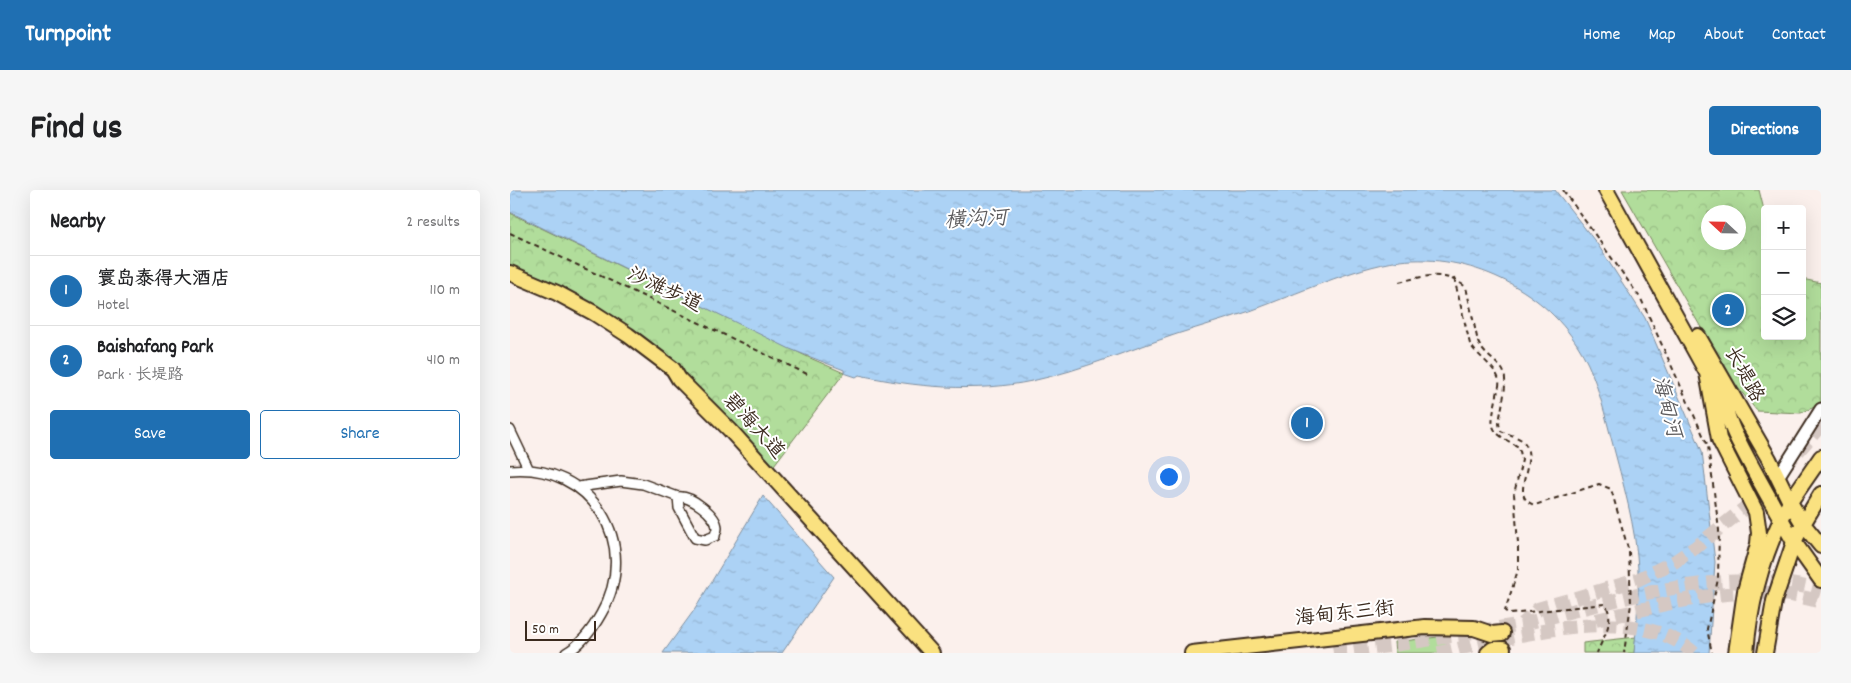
<!DOCTYPE html>
<meta charset="utf-8">
<style>
body{margin:0;font-family:Dekko,"LXGW WenKai TC",sans-serif;background:#f6f6f6;color:#202124}
.controls{position:absolute;right:15px;top:15px;display:grid;overflow:hidden;border-radius:5px;box-shadow:0 5px 20px #0002}
.controls button{width:45px;height:45px;display:grid;place-items:center;padding:0;border:0;border-bottom:1px solid #e0e0e0;background:#fff;color:#202124;font:25px sans-serif}
.compass{position:absolute;left:1191px;top:15px;width:45px;height:45px;border-radius:50%;background:#fff;box-shadow:0 5px 20px #0002;rotate:292deg}
.scale{position:absolute;left:15px;bottom:12px;width:71px;box-sizing:border-box;padding-left:5px;border:2px solid #3b2a1e;border-top:0;font-size:14px;line-height:18px;white-space:nowrap;color:#3b2a1e;-webkit-text-stroke:4px #fff;paint-order:stroke}
.you{position:absolute;left:658px;top:286px;width:18px;height:18px;margin:-12px;border:4px solid #fff;border-radius:50%;background:#1a73e8;box-shadow:0 0 0 8px #1a73e833}
.badge{display:grid;place-items:center;width:32px;height:32px;border-radius:50%;background:#1f6fb2;color:#fff;font-size:16px;font-weight:700}
.pin{position:absolute;translate:-50% -50%;border:2px solid #fff;box-shadow:0 1px 5px #0006}
.list{margin:0;padding:0;list-style:none}
h2{display:flex;justify-content:space-between;align-items:center;height:65px;margin:0;padding:0 20px;font-size:21px}
h2 small{font-size:16px;font-weight:400;color:#757577}
.list li{display:grid;grid-template-columns:32px 1fr auto;gap:15px;align-items:center;box-sizing:border-box;height:70px;padding:0 20px;border-top:1px solid #e0e0e0}
.list b{display:block;font-size:19px;white-space:nowrap}
.list p{margin:0;font-size:16px;white-space:nowrap;color:#757577}
.list em{font-size:16px;font-style:normal;color:#757577}
.actions{display:flex;gap:10px;padding:15px 20px}
.actions a{flex:1;padding:11px 0;border:1px solid #1f6fb2;border-radius:5px;text-align:center;font-size:18px;color:#1f6fb2}
.actions .main{background:#1f6fb2;color:#fff}
.icon{flex:none;width:28px;height:28px;fill:none;stroke:currentColor;stroke-width:2;stroke-linecap:round;stroke-linejoin:round}
.map{position:relative;flex:none;width:1311px;height:463px;overflow:hidden;border-radius:5px}
header{display:flex;align-items:center;gap:30px;box-sizing:border-box;height:70px;padding:0 25px;background:#1f6fb2;color:#fff}
header strong{font-size:24px}
nav{display:flex;gap:28px;margin-inline-start:auto;font-size:18px}
.intro{display:flex;align-items:center;justify-content:space-between;box-sizing:border-box;height:120px;padding:0 30px}
h1{margin:0;font-size:35px}
.button{padding:12px 22px;border-radius:5px;background:#1f6fb2;color:#fff;font-size:18px;font-weight:700}
main{display:flex;gap:30px;padding:0 30px}
aside{flex:1;background:#fff;border-radius:5px;box-shadow:0 5px 20px #0002}
.map>svg:first-child{display:block}
</style>
<header>
<strong>Turnpoint</strong>
<nav><a>Home</a><a>Map</a><a>About</a><a>Contact</a></nav>
</header>
<div class="intro"><h1>Find us</h1><a class="button">Directions</a></div>
<main>
<aside>
<h2>Nearby<small>2 results</small></h2>
<ul class="list">
<li><span class="badge">1</span><div><b>寰岛泰得大酒店</b><p>Hotel</p></div><em>110 m</em></li>
<li><span class="badge">2</span><div><b>Baishafang Park</b><p>Park · 长堤路</p></div><em>410 m</em></li>
</ul>
<div class="actions"><a class="main">Save</a><a>Share</a></div>
</aside>
<div class="map">
<svg width="1311" height="463" viewBox="0 0 1311 463">
<defs>
<pattern id="forest-crowns" width="20" height="18" patternUnits="userSpaceOnUse" patternTransform="scale(1.25)"><rect width="20" height="18" fill="#b1dd9b"/><path d="M2 6a3 3 0 1 1 6 0M12 15a3 3 0 1 1 6 0" fill="none" stroke="#99be85"/></pattern>
<pattern id="water-ripples" width="26" height="14" patternUnits="userSpaceOnUse" patternTransform="scale(1.25)"><rect width="26" height="14" fill="#acd2f5"/><path d="M2 4q2-2 4 0t4 0M15 11q2-2 4 0t4 0" fill="none" stroke="#95b4d2"/></pattern>
</defs>
<rect width="100%" height="100%" fill="#fbf0ec"/>
<filter id="ink" filterUnits="userSpaceOnUse"><feTurbulence type="fractalNoise" baseFrequency=".02" numOctaves="2"/><feDisplacementMap in="SourceGraphic" scale="10" xChannelSelector="R" yChannelSelector="G"/><feConvolveMatrix kernelMatrix="1 2 1 2 8 2 1 2 1" color-interpolation-filters="sRGB"/></filter>
<g filter="url(#ink)">
<!-- grass -->
<path fill="#b1dd9b" stroke="#76845c" d="M937 446 936 463H885L884 452Z"/>
<!-- forest -->
<path fill="url(#forest-crowns)" stroke="#76845c" fill-rule="evenodd" d="M1112 0H1249L1255 24V146H1292V89L1311 93V214L1291 223 1247 221 1220 188ZM1198 22H1228V52H1198Z
M0 23 298 167 334 183 258 283 163 179 73 117 0 83Z
M1126 447 1124 463H1073V453Z"/>
<!-- water -->
<path fill="url(#water-ripples)" stroke="#7f8f9f" d="M0 0H1045L1088 55 1135 128 1192 261 1205 372 1199 463H1124C1127 431 1130 397 1127 365 1122 320 1108 276 1097 232 1090 206 1083 179 1068 156 1032 98 958 63 890 71 841 78 787 104 740 121 716 129 692 136 667 144 619 160 572 180 522 191 466 203 404 197 349 185L346 187 334 183V180L280 159 0 22Z
M253 306 324 387 272 463H153L185 419Z"/>
<g fill="none" stroke-linecap="round" stroke-linejoin="round">
<!-- primary-tunnel -->
<path stroke="#d5c8c3" stroke-width="14" stroke-dasharray="14 7" stroke-linecap="butt" d="M1086 430C1160 414 1236 389 1311 412
M1013 434C1103 411 1220 373 1311 401
M823 463 879 456 1013 434 1028 419 1127 390 1164 372 1186 357 1246 309 1311 235
M928 463C1001 449 1122 408 1184 463"/>
<defs>
<path id="minor" d="M0 240 18 278
M0 280C81 273 132 353 91 424 82 440 72 454 56 463
M68 297 111 291 133 294 168 307 169 318 185 348 195 350 205 346C205 343 207 341 207 338 207 325 180 305 168 307"/>
<path id="tertiary" d="M1268 287 1311 219"/>
<path id="primary" d="M1096 0 1197 183 1209 249 1246 322 1249 343 1248 354 1235 401 1226 463
M0 83 47 103 84 123 118 145 163 179 169 189 220 240 422 463
M1188 146 1259 269 1280 312 1311 267
M1204 194C1214 209 1217 228 1225 244 1243 281 1264 316 1284 352L1293 334 1280 312C1255 358 1240 410 1236 463
M1311 304 1293 334 1311 356
M1284 352 1311 390
M682 463 915 437 964 438 982 444 992 443
M978 463 983 459H993
M1255 463 1264 411 1284 352"/>
</defs>
<!-- minor casing -->
<use href="#minor" stroke="#3b2a1e" stroke-width="12"/>
<!-- tertiary casing -->
<use href="#tertiary" stroke="#3b2a1e" stroke-width="15"/>
<!-- primary casing -->
<use href="#primary" stroke="#3b2a1e" stroke-width="18"/>
<!-- path -->
<path stroke="#3b2a1e" stroke-width="2" stroke-dasharray="5 4" stroke-linecap="butt" d="M1053 0 1131 109 1198 256 1209 340 1208 389 1197 439 1202 463
M0 43 297 184
M944 88 960 154C968 167 985 176 989 190 990 195 988 200 987 205 980 239 977 240 1009 257L1012 270 1004 304 1008 353V380L995 421 1000 424 1095 414C1106 430 1093 447 1087 463
M889 92C915 86 933 80 956 97L968 152C973 164 984 169 992 179 1000 189 990 221 989 234L991 241C998 244 1008 247 1013 251 1031 270 996 307 1025 315L1089 294 1101 299 1119 362 1121 414 1114 463"/>
<!-- minor -->
<use href="#minor" stroke="#fff" stroke-width="9"/>
<!-- tertiary -->
<use href="#tertiary" stroke="#fff" stroke-width="11"/>
<!-- primary -->
<use href="#primary" stroke="#fae180" stroke-width="14"/>
</g>
</g>
<g text-anchor="middle" dominant-baseline="central" stroke-width="4" stroke-linejoin="round" paint-order="stroke">
<!-- street labels -->
<g font-size="20" fill="#3b2a1e" stroke="#fff">
<text transform="translate(154 101) rotate(25)">沙滩步道</text>
<text transform="translate(1233 185) rotate(61)">长堤路</text>
<text transform="translate(243 237) rotate(48)">碧海大道</text>
<text transform="translate(835 425) rotate(-6)">海甸东三街</text>
</g>
<!-- water labels -->
<g font-size="21" font-style="italic" fill="#5d5c5e" stroke="#fff">
<text transform="translate(466 31) rotate(-3)">横沟河</text>
<text transform="translate(1155 217) rotate(75)">海甸河</text>
</g>
</g>
</svg>
<div class="controls">
<button>+</button>
<button>−</button>
<button><svg class="icon" aria-label="layers" viewBox="0 0 24 24"><path d="M12 4l9 5-9 5-9-5zM3 14l9 5 9-5"/></svg></button>
</div>
<svg class="compass" viewBox="-18 -18 36 36"><path d="M0-13l5 13h-10z" fill="#e53935"/><path d="M0 13l5-13h-10z" fill="#757577"/></svg>
<div class="scale">50 m</div>
<div class="you"></div>
<div class="pin badge" style="left:797px;top:233px">1</div>
<div class="pin badge" style="left:1218px;top:120px">2</div>
</div>
</main>
